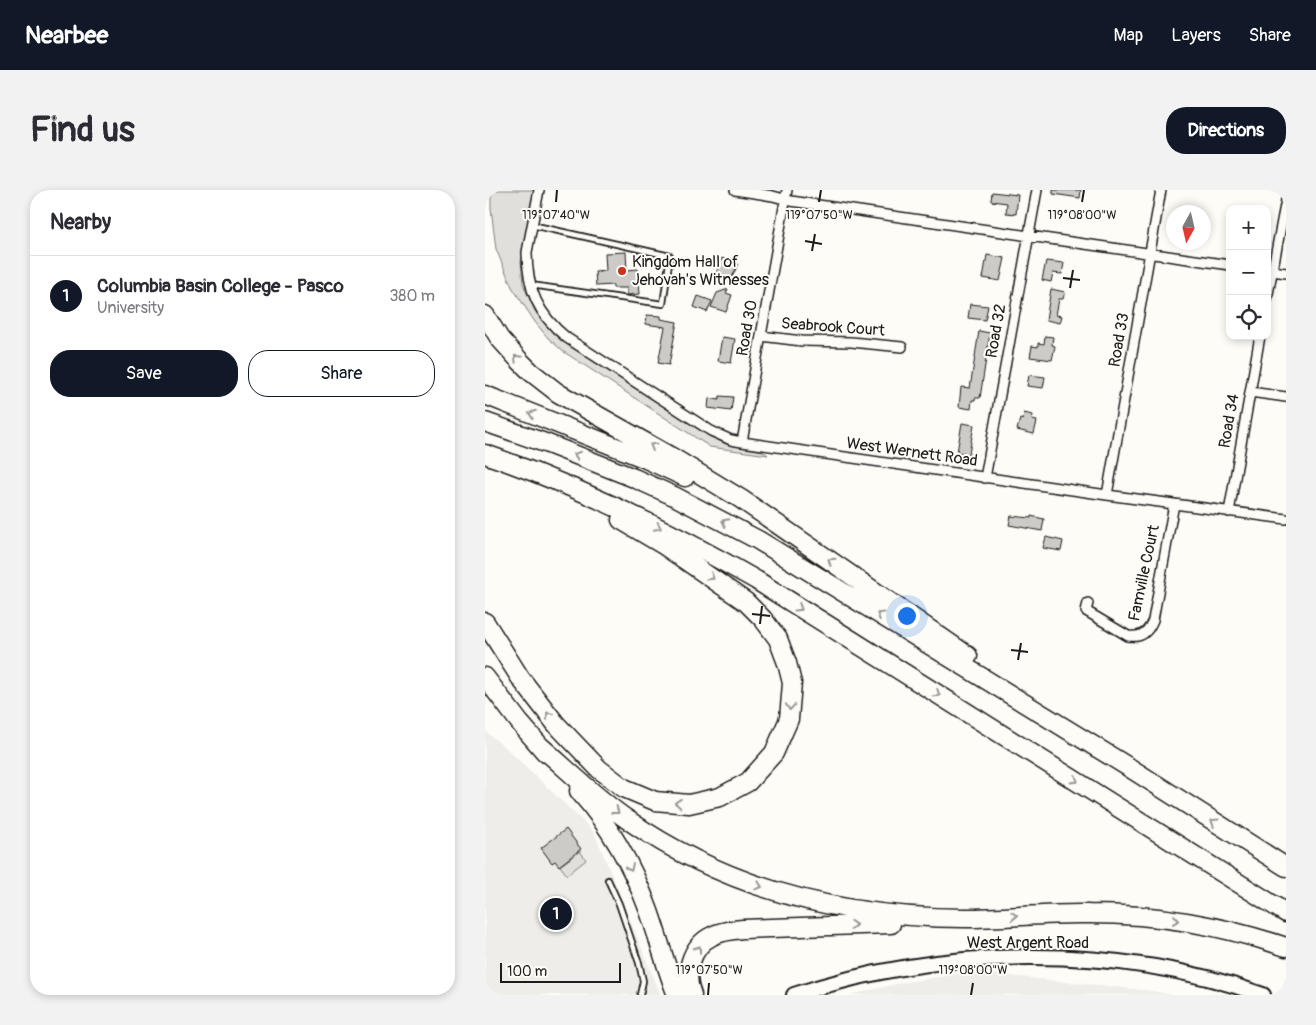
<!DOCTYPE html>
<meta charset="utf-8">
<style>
body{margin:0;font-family:Pangolin,sans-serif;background:#f2f2f3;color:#2b2b33}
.controls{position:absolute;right:15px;top:15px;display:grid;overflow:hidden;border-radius:10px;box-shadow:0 2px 8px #0003}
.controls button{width:45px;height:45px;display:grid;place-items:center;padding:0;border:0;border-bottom:1px solid #e1e1e2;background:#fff;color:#2b2b33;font:25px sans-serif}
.compass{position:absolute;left:681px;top:15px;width:45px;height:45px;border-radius:50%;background:#fff;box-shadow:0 2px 8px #0003;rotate:188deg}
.scale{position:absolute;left:15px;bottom:12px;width:121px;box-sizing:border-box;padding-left:5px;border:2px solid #1c1c1c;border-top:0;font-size:14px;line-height:18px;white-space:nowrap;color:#1c1c1c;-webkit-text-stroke:4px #fdfcf7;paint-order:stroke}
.you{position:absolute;left:421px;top:425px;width:18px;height:18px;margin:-12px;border:4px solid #fff;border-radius:50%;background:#1a73e8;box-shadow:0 0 0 8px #1a73e833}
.badge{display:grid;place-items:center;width:32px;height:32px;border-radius:50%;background:#111827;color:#fff;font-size:16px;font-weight:700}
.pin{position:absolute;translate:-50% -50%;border:2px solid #fff;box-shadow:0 1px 5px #0006}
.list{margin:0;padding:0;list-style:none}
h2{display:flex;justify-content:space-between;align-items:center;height:65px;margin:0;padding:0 20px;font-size:21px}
h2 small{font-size:16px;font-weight:400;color:#7c7c81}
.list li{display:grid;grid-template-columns:32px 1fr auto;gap:15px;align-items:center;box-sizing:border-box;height:80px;padding:0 20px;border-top:1px solid #e1e1e2}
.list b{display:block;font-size:19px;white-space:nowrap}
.list p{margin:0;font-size:16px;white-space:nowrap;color:#7c7c81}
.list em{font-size:16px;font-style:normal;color:#7c7c81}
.actions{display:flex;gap:10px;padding:15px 20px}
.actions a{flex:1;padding:11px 0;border:1px solid #111827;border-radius:20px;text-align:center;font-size:18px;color:#111827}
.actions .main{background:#111827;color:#fff}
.icon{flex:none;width:28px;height:28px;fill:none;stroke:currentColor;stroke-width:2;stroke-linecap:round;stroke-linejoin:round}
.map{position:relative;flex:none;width:801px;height:805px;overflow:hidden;border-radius:20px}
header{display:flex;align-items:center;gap:30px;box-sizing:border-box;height:70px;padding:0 25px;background:#111827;color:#fff}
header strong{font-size:24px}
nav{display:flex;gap:28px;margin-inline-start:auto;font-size:18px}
.intro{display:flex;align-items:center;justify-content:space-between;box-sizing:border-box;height:120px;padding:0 30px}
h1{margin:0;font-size:35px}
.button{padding:12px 22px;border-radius:20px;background:#111827;color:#fff;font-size:18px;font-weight:700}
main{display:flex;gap:30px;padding:0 30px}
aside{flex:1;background:#fff;border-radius:20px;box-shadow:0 2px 8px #0003}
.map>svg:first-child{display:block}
</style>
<header>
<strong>Nearbee</strong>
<nav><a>Map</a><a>Layers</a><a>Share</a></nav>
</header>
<div class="intro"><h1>Find us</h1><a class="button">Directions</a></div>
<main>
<aside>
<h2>Nearby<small></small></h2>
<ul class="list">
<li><span class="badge">1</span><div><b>Columbia Basin College - Pasco</b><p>University</p></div><em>380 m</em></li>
</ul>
<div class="actions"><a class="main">Save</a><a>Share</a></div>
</aside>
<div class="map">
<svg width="801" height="805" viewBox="0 0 801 805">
<rect width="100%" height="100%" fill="#fdfcf7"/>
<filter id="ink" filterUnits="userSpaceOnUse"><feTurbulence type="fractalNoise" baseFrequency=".02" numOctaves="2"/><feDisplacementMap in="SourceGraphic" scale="10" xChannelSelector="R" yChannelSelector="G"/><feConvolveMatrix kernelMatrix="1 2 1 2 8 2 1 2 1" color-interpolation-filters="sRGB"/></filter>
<g filter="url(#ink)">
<!-- built -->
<path fill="#eeede9" d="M0 541 21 558 109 642 176 805H0Z
M488 782 667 801 687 805H365L420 792Z"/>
<!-- green -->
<path fill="#e0dfdb" stroke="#7e7e7c" d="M6 0H49L36 72 38 94 50 121 65 139 80 153 226 247 241 254 276 260 283 265 225 257 79 162 63 148 50 132 27 97 11 59 6 18Z
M95 661 101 670 82 685 75 676Z"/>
<!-- building -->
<path fill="#cccbc8" stroke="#1c1c1c" d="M568 0H596L595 8 568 4Z
M507 2 533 5 531 24 521 23 522 13 506 11Z
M141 62 142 80 153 79 155 104 142 105V98H128V95L111 96 110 82 121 81 120 63Z
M502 65 520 68 515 91 498 88Z
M237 68 253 74 245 92 230 86Z
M561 71 579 73 577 84 568 83 566 92 557 90Z
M243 99 241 103 247 105 241 122 226 117 232 103Z
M566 99 580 102 578 109H574L571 125 577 126 575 133 561 130Z
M213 106 227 111 222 122 209 117Z
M485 114 503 116 500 130 483 128Z
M162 125 176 126V129L192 132 184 175 173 173 180 137 161 134Z
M494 141 505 143 495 208H490V210H487L486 219 474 217 476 197 485 198Z
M560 146 568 147 567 155 570 156 567 170 545 167 547 156 553 157V153L559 154Z
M237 147 250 149 246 173 233 171Z
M544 185 560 187 558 198 542 196Z
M235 206 248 207 246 221 223 218 224 208 234 210Z
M539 223 548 225 547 230 552 231 549 244 532 240 535 229 538 230Z
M477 233 489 235 484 264 472 262Z
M526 326 546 328V326L559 329 557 341 524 335Z
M561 347 578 351 576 361 558 358Z
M81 639 96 659 74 676 70 671 67 673 56 658Z"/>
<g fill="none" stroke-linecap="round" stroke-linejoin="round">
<defs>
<path id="lane" d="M46 95 178 114 185 66 47 35
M123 690 134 714 154 773 158 791 155 805"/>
<path id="street" d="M54 0 42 62C42 99 53 125 82 148L226 241 246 250 257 252 622 305 801 329
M250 0 288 6 306 11 544 46 745 75
M782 80 801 83
M782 109 801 10
M276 146 317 151 366 152 417 157
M765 202 801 207
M257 252 302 0
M500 288 552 0
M622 305 676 0
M744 322 775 146
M603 413 601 421 643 446C657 448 663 442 668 430L689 314"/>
<path id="secondary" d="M309 805C455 756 631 753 778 805"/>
<path id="highway" d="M0 125 15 149 34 170 46 182 73 203 190 269 256 309 483 466
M0 205 161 269 200 287
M0 232 63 254 149 288 191 307 273 350 645 578 801 677
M0 264C95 297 184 340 271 390L801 723
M0 432 36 489 71 534 114 579 139 598 170 611 204 614 235 607 263 592 289 563 304 529 307 493 302 473 293 449 278 429 261 412 180 356 136 330
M0 487 35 533 61 563
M54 555C83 580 111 608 143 630 244 700 358 728 480 728 521 728 563 723 604 724 674 724 735 735 801 757
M94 601C125 636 148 677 164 721 174 749 181 778 192 805
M207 805C198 785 206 756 227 746 236 741 247 740 258 739L406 734"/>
</defs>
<!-- lane casing -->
<use href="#lane" stroke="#1c1c1c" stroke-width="8"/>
<!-- street casing -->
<use href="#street" stroke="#1c1c1c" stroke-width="12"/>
<!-- secondary casing -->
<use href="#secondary" stroke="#1c1c1c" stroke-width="18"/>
<!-- highway casing -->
<use href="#highway" stroke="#1c1c1c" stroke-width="21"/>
<!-- lane -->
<use href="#lane" stroke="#fdfcf7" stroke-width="4.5"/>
<!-- street -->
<use href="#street" stroke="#fdfcf7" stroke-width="9"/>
<!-- secondary -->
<use href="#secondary" stroke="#fdfcf7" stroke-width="14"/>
<!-- highway -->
<use href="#highway" stroke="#fdfcf7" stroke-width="18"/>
</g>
<!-- one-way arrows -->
<defs><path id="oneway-chevron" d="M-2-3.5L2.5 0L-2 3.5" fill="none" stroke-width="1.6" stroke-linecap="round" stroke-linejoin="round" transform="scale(1.25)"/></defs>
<g stroke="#989794">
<use href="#oneway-chevron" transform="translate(32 168) rotate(-134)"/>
<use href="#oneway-chevron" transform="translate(47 224) rotate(-159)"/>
<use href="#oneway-chevron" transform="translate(168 256) rotate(-150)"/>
<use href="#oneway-chevron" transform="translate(92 265) rotate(-159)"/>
<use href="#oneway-chevron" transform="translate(240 332) rotate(-152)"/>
<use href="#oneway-chevron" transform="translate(173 337) rotate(26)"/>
<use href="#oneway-chevron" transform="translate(346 371) rotate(-145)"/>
<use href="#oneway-chevron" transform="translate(226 387) rotate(34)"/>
<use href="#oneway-chevron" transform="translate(314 418) rotate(32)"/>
<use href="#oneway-chevron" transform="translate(395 425) rotate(-148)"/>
<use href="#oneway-chevron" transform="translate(452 504) rotate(32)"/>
<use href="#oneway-chevron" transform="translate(305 517) rotate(94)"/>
<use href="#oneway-chevron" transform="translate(64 525) rotate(-128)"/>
<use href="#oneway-chevron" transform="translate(590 590) rotate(32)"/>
<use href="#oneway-chevron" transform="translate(193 613) rotate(-176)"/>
<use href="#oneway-chevron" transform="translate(131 621) rotate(37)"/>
<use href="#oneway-chevron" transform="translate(729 632) rotate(-148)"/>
<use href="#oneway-chevron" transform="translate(145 678) rotate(65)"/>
<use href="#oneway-chevron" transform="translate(274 696) rotate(19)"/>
<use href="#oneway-chevron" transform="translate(529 726) rotate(-2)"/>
<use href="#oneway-chevron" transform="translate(691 730) rotate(8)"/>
<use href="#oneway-chevron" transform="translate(368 735) rotate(-2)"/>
<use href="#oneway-chevron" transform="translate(213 759) rotate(-55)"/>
</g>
</g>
<!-- ticks -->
<path fill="none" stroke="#1c1c1c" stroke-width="2" d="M71 12 72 0M334 12 336 0M597 12 599 0M320 51 337 54M327 61 330 44M578 88 595 90M585 98 588 80M267 424 285 426M275 434 277 416M526 460 543 462M533 470 536 453M223 805 224 793M486 805 488 793"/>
<!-- markers -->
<circle fill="#c8321e" stroke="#fdfcf7" stroke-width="2" cx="137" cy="81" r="5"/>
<g text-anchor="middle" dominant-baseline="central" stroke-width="4" stroke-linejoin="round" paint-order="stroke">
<!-- poi labels -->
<g font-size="16" fill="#1c1c1c" stroke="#fdfcf7" text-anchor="start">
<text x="147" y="72">Kingdom Hall of<tspan x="147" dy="18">Jehovah's Witnesses</tspan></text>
</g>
<!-- street labels -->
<g font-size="16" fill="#1c1c1c" stroke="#fdfcf7">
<text transform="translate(348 137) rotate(4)">Seabrook Court</text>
<text transform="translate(262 138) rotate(-80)">Road 30</text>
<text transform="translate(511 141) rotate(-80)">Road 32</text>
<text transform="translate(634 150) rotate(-80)">Road 33</text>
<text transform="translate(744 231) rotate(-80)">Road 34</text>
<text transform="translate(427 262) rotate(8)">West Wernett Road</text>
<text transform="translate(659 383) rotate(-78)">Famville Court</text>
<text x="543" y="753">West Argent Road</text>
</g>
</g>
<g font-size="12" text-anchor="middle" fill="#1c1c1c" stroke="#fdfcf7" stroke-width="4" stroke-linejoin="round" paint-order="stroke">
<text x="71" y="29">119°07'40"W</text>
<text x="334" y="29">119°07'50"W</text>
<text x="597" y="29">119°08'00"W</text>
<text x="224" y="784">119°07'50"W</text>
<text x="488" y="784">119°08'00"W</text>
</g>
</svg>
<div class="controls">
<button>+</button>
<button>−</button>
<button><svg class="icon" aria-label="locate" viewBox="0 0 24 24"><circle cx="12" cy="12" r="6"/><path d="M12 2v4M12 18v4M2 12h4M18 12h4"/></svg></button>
</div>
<svg class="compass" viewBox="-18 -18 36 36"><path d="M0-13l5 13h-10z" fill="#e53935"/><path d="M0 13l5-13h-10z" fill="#7c7c81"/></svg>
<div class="scale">100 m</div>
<div class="you"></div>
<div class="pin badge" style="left:71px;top:724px">1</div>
</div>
</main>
